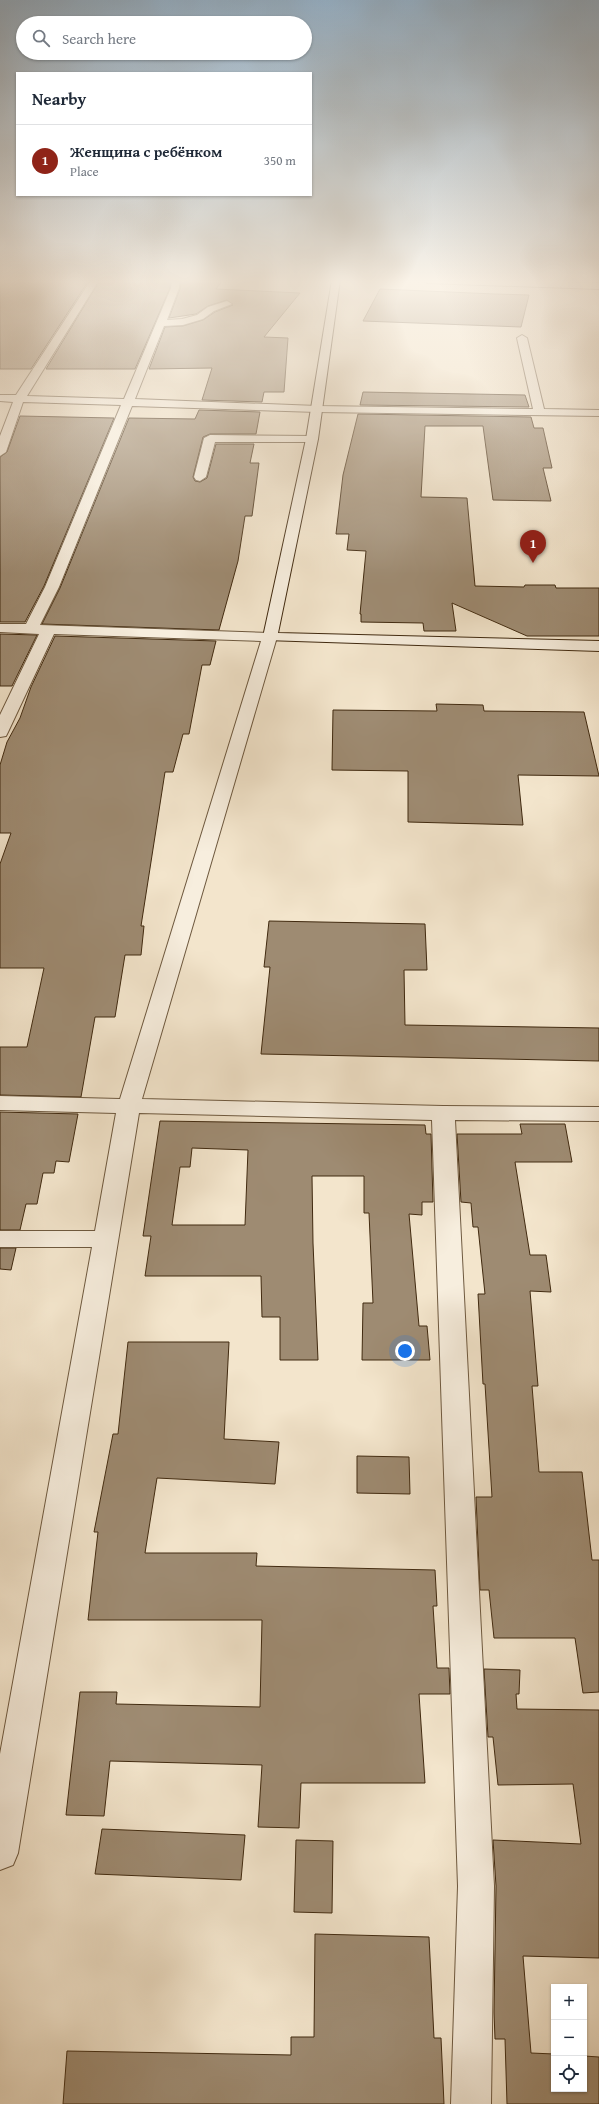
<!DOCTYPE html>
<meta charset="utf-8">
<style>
body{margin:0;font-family:"Gentium Book Plus",serif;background:#f2f2f3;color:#1f2937}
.controls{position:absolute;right:12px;bottom:12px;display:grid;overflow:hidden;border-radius:0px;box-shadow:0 1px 3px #0004}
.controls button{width:36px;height:36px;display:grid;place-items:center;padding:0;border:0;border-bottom:1px solid #e0e1e3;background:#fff;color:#1f2937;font:20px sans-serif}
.you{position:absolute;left:405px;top:1351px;width:14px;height:14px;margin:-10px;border:3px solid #fff;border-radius:50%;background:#1a73e8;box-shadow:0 0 0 6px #1a73e833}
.badge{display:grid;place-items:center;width:26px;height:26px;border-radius:50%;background:#8f2418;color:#fff;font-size:13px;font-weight:700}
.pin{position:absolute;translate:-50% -33px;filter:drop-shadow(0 1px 2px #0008)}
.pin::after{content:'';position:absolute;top:21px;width:14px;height:12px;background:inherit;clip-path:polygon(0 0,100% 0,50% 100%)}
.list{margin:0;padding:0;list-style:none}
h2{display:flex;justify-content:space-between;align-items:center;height:52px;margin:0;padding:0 16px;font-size:17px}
h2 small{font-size:13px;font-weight:400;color:#747a83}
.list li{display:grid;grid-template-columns:26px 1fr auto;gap:12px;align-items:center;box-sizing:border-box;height:72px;padding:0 16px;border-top:1px solid #e0e1e3}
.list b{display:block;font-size:15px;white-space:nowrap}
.list p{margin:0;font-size:13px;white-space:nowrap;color:#747a83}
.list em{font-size:13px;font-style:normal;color:#747a83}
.icon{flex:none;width:22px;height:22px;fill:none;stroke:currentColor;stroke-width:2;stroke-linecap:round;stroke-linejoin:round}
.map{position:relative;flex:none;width:599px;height:2104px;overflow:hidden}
.search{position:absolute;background:#fff;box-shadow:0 1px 3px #0004;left:16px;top:16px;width:296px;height:44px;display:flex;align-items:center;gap:10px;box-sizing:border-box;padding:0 14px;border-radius:22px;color:#747a83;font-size:15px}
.panel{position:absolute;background:#fff;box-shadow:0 1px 3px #0004;left:16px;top:72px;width:296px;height:124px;border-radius:0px}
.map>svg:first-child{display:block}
</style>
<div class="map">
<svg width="599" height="2104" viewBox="0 0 599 2104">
<rect width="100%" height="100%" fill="#f3e5cc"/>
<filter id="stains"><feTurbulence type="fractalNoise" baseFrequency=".005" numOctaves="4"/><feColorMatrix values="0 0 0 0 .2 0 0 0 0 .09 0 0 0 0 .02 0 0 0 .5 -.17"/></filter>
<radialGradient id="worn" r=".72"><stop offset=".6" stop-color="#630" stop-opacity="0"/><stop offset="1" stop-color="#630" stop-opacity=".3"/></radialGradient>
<!-- building -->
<path fill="#9e8b72" stroke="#412a10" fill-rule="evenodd" d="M0 280H89L31 369H0Z
M100 280H171L170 288 135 369H46Z
M181 280 222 281 216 289 300 293 264 337 288 338 284 392H264L262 402 202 400 212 368 149 369 165 327 183 326 203 320 215 312 233 305 227 300 208 306 196 314 169 318 180 289Z
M380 289 495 294 529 295 521 327 363 321Z
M363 392 525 395 529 407 360 405Z
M199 410 260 412 256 434H210L203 437 193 477 195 481 200 482 207 478 216 444H254L250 463H259L252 516H245L238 561 219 630 42 624 60 588 129 418 195 419Z
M358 414 531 417 534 428H543L552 468H543L551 501 493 500 483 426H425L421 497 467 498 475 586 524 587 525 585H555L556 588H599V636H527L452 603 456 631H424L423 623 361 622V614H360L366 551 347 550 349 534H336L343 475Z
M20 416 114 418 44 586 25 622H0V457L7 452Z
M0 634 37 635 12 686H0Z
M55 636 216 641 210 665H202L189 734H183L173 772H165L141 926H144L141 955H125L115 1017H95L81 1097 0 1095V1047H27L44 968H0V864L11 833H0V765L7 742 20 718 31 687Z
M436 704 483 705 484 711 584 712 599 776 518 775 523 825 408 822V771L332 770 333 710 437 711Z
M269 921 425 924 427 970H404L405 1025 599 1028V1061L261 1054 270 967H264Z
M0 1112 78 1114 69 1162 56 1161 54 1173H43L37 1204H26L20 1230H0Z
M160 1121 425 1125 426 1134H431L433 1202H422V1215L409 1214 419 1326H427L430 1360H362L363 1303H373L369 1213H364V1176H312L313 1243 318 1360H280V1317H262L261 1276H145L151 1236H143ZM192 1148 248 1150 245 1225H172L180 1167H190Z
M520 1124H565L572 1162H515L530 1255H546L551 1292 530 1291 538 1386H532L539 1472H582L592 1560H599V1692L583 1693 575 1638H494L489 1590H480L476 1497H492L485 1384H483L478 1294H485L478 1227H473L471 1203 461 1202 457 1134H522Z
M0 1248H16L11 1270 0 1269Z
M128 1342H229L224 1439 279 1442 275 1484 157 1478 145 1553H257L256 1566 435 1570 437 1606H433L437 1668H449L450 1694H419L425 1783H301L299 1828 258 1827 262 1765 110 1761 104 1816 66 1815 80 1692H117L116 1704 260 1707 262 1620H88L98 1532H94L113 1434H118Z
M357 1456 409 1457 410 1494 357 1493Z
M484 1669 520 1670 519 1694H516L517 1709 599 1710V1958L523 1956 531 2053 554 2054V2089H584V2056L599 2057V2104H507L505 2039H495L494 2012 496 1886 493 1840 581 1844 573 1784 498 1785 493 1737H488Z
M102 1829 245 1835 241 1880 95 1874Z
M296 1840 333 1841 332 1913 294 1912Z
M315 1934 429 1937 434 2038H441L444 2104H63L67 2051 291 2055V2037H314Z"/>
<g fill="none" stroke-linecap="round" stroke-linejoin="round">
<defs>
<path id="street" d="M91 280H99L27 396 124 399 171 288 172 280H180L179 288 167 320 182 319 197 315 208 307 227 301 232 304 214 311 203 319 183 325 164 326 135 399 317 406 533 409 517 338 522 335 527 338 544 409 599 410V416L317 412 132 406 59 587 40 625 270 633 275 634 277 637 142 1099 443 1106 599 1107V1121L455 1120 494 1886 491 2104H451L458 1886 432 1120 139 1113 18 1853 13 1865 0 1870V1754L92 1247H0V1231H95L116 1113 0 1110V1096L120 1099 261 641 54 634 8 732 6 736 0 737V715L39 634 0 632V624H26L45 587 121 405 23 402 6 452 0 456V436L13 402 0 401V395H16Z
M210 435 312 436 318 439 312 442H215L206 477 200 481 196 480 194 477 204 438Z"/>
<path id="secondary" d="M332 280H340L318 439 278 633 599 641V651L265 640 263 637 306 439Z
M423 280H499L599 283V289L427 283Z"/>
</defs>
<!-- street casing -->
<use href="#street" stroke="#6e593f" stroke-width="2"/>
<!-- secondary casing -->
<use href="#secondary" stroke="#412a10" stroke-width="2"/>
<!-- street -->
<use href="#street" fill="#f7eede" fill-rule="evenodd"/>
<!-- secondary -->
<use href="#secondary" fill="#f7eede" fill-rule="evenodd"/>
</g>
<!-- sky -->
<linearGradient id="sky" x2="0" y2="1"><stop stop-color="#94aec3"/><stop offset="0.49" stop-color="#faf3e8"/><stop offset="1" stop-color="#faf3e8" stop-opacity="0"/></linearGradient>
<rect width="599" height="574" fill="url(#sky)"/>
<rect width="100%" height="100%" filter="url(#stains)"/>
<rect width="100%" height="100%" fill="url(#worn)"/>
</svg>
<div class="controls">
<button>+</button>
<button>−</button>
<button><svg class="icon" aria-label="locate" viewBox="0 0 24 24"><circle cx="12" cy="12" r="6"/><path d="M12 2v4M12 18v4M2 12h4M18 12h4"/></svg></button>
</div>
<div class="you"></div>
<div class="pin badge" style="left:533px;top:563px">1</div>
<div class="search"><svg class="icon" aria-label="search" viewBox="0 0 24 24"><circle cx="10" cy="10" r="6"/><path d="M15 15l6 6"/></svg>Search here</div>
<section class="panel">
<h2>Nearby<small></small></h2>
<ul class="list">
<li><span class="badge">1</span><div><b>Женщина с ребёнком</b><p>Place</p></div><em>350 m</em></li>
</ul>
</section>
</div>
